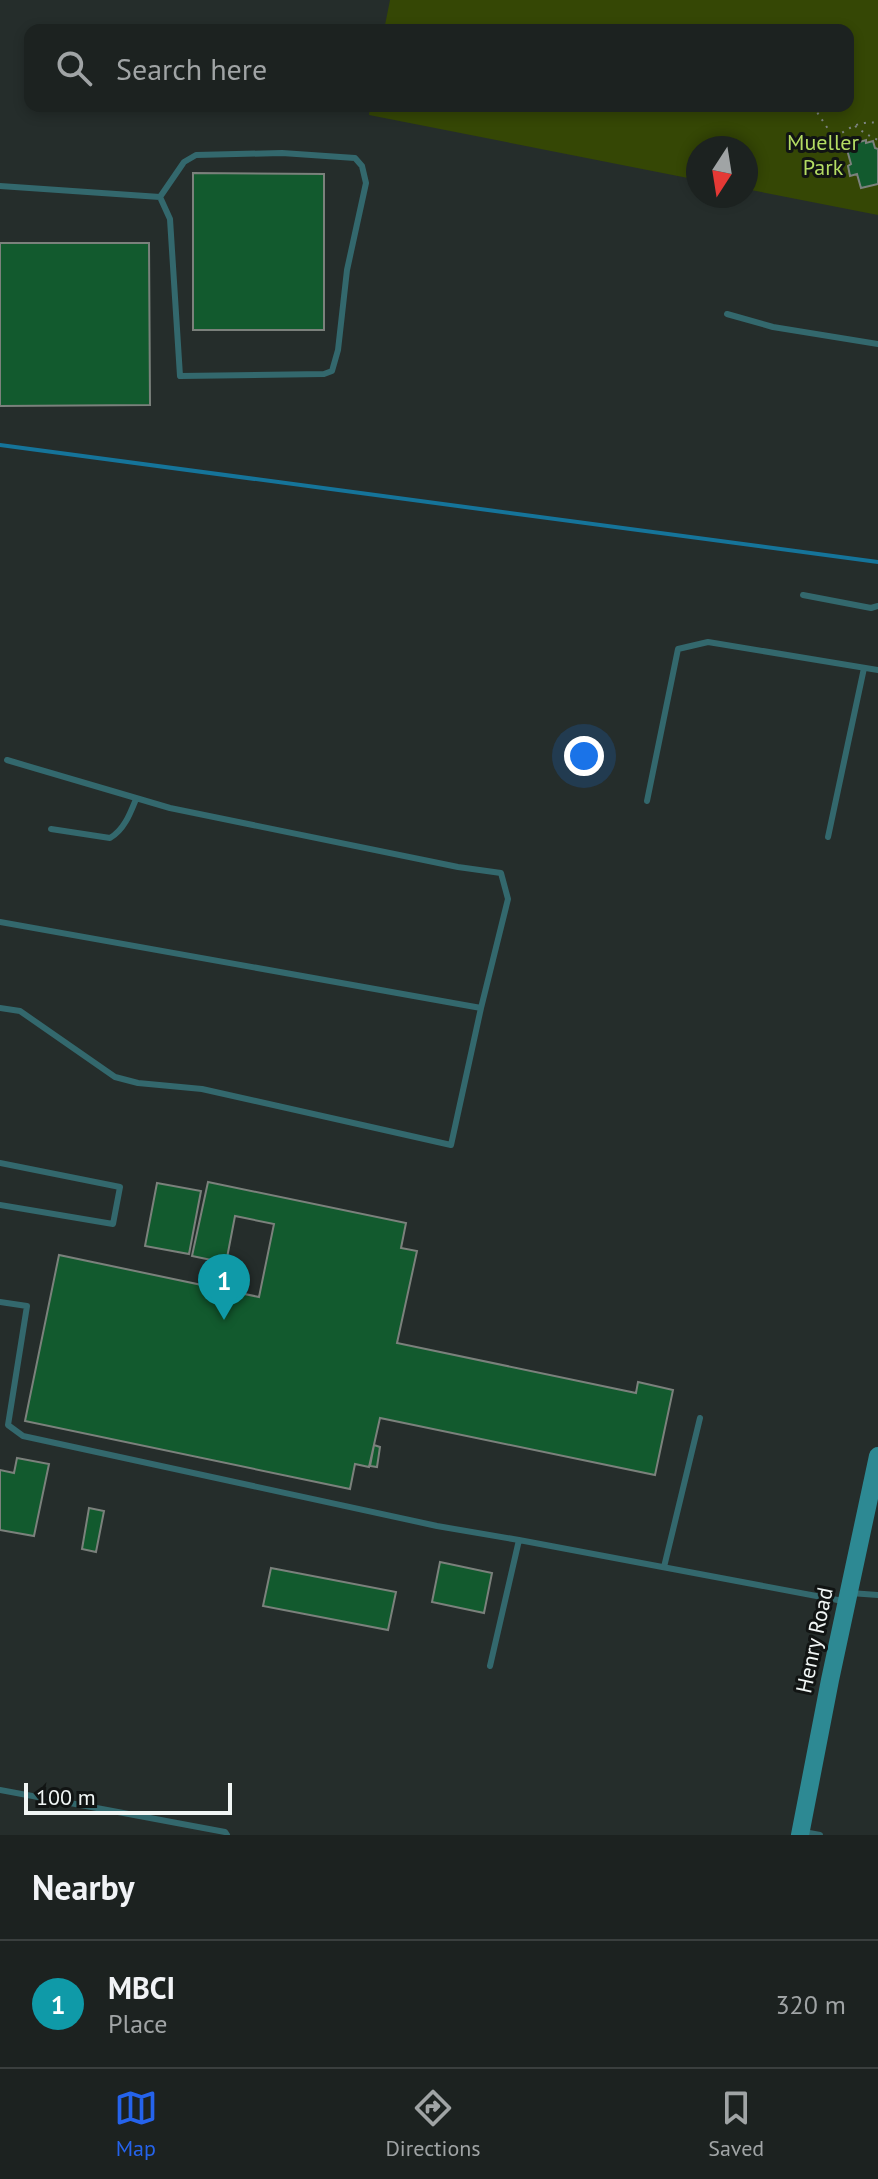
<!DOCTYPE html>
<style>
body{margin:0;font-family:"PT Sans",sans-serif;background:#292f2d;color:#f1f3f6}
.compass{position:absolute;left:686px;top:136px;width:72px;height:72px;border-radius:50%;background:#1c2220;box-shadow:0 4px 12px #0003;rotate:192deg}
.scale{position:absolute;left:24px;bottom:20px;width:208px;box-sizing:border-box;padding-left:8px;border:4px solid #f1f6f5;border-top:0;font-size:22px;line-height:28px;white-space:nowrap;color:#f1f6f5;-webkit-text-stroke:6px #111413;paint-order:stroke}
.you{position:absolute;left:584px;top:756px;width:28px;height:28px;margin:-20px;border:6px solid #fff;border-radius:50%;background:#1a73e8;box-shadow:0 0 0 12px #1a73e833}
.badge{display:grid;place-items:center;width:52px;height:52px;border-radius:50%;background:#2563eb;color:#fff;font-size:26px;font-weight:700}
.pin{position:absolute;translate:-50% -66px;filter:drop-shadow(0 2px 4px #0008)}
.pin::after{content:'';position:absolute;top:42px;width:28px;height:24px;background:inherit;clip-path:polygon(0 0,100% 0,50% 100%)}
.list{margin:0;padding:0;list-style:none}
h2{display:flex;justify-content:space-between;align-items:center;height:104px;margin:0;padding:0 32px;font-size:34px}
h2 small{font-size:26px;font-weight:400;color:#a0a4a5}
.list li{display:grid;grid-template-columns:52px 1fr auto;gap:24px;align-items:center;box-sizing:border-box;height:128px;padding:0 32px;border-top:2px solid #3a3f3e}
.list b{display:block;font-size:30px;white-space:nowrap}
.list p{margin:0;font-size:26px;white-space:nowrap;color:#a0a4a5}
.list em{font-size:26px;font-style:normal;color:#a0a4a5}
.icon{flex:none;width:44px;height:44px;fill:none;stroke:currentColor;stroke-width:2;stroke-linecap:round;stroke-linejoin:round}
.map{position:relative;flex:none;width:878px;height:1835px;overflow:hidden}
.search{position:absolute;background:#1c2220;box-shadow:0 4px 12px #0003;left:24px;right:24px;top:24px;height:88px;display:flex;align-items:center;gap:20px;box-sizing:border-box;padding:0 28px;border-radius:16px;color:#a0a4a5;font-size:30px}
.sheet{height:232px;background:#1c2220}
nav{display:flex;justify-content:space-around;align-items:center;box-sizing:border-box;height:112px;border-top:2px solid #3a3f3e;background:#1c2220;font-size:22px;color:#a0a4a5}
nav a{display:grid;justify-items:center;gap:4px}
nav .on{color:#2563eb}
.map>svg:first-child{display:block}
</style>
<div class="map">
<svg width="878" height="1835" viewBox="0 0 878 1835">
<rect width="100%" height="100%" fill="#252d2b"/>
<!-- green -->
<path fill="#354705" d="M390 0H878V215L746 189V148H698V180L369 115 370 106H848V30H384Z"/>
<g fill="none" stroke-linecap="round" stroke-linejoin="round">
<!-- stream -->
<path stroke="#15749a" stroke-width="4" d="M0 445 878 562"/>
</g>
<!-- building -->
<path fill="#125a2e" stroke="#7b817c" stroke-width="2" d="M866 140V143L873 141 875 148 878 149V184L861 188 857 174 850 176 848 166 851 164 846 146Z
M193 173 324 174V330H193Z
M0 243H149L150 405 0 406Z
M208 1182 406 1223 401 1248 417 1251 397 1343 636 1393 638 1382 673 1390 655 1475 380 1418 369 1467 355 1464 350 1489 25 1421 59 1255 259 1297 274 1224 235 1216 226 1263 192 1256Z
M157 1183 201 1191 189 1254 145 1246Z
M374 1445 380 1447 377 1467 370 1466Z
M17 1458 49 1464 34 1536 0 1530V1470L14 1473Z
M89 1508 104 1511 96 1552 82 1549Z
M440 1562 492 1573 484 1613 432 1602Z
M271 1568 396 1592 388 1630 263 1606Z"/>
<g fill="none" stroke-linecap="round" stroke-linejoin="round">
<!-- path -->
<path stroke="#7d8382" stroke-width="2" stroke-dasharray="2 6" stroke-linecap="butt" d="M813 106 834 138C849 128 860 120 878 123
M855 126 866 134 878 140"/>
<!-- lane -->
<path stroke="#33686d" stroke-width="6" d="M0 186 160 197 170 219 180 376 324 374 332 371 338 350 347 270 366 183 362 166 355 158 282 153 196 155 184 162 160 197
M727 314 773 327 878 344
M803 595 871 608 878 606
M7 760 170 808 458 867 501 873 508 899 481 1008
M647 801 678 649 708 642 878 670
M51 829 110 838C124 830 130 814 136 799
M828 837 864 668
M0 922 481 1008 451 1145 202 1089 138 1083 115 1077 20 1011 0 1008
M0 1163 120 1187 113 1224 0 1205
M0 1302 27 1306 8 1425 23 1436 437 1526 519 1540
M664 1567 700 1418
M850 1593 878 1595
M490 1666 519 1540 843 1601
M0 1790 225 1832 227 1835
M804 1832 820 1835"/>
<!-- secondary -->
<path stroke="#2d8993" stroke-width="18" d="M800 1835 830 1680 878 1456"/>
</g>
<g text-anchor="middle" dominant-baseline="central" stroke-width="6" stroke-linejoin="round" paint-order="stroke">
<!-- park labels -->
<g font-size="22" fill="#b4dc63" stroke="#111413">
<text x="823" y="142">Mueller<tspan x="823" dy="25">Park</tspan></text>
</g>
<!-- street labels -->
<g font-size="22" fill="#f1f6f5" stroke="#111413">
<text transform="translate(814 1640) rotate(-78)">Henry Road</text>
</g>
</g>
</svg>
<svg class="compass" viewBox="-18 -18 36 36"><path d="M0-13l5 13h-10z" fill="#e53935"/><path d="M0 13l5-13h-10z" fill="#a0a4a5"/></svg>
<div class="scale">100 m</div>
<div class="you"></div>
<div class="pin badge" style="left:224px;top:1320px;background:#0f9aa8">1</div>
<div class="search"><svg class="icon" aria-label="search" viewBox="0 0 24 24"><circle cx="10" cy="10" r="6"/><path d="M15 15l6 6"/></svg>Search here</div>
</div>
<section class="sheet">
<h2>Nearby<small></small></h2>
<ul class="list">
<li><span class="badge" style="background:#0f9aa8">1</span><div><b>MBCI</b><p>Place</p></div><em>320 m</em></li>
</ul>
</section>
<nav>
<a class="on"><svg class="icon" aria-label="map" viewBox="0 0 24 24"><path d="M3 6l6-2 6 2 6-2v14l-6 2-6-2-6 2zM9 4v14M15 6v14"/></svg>Map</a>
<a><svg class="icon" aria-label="directions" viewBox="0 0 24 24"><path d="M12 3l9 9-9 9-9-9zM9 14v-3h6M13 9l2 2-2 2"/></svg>Directions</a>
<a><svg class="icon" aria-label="saved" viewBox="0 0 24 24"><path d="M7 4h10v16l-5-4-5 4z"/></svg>Saved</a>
</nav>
